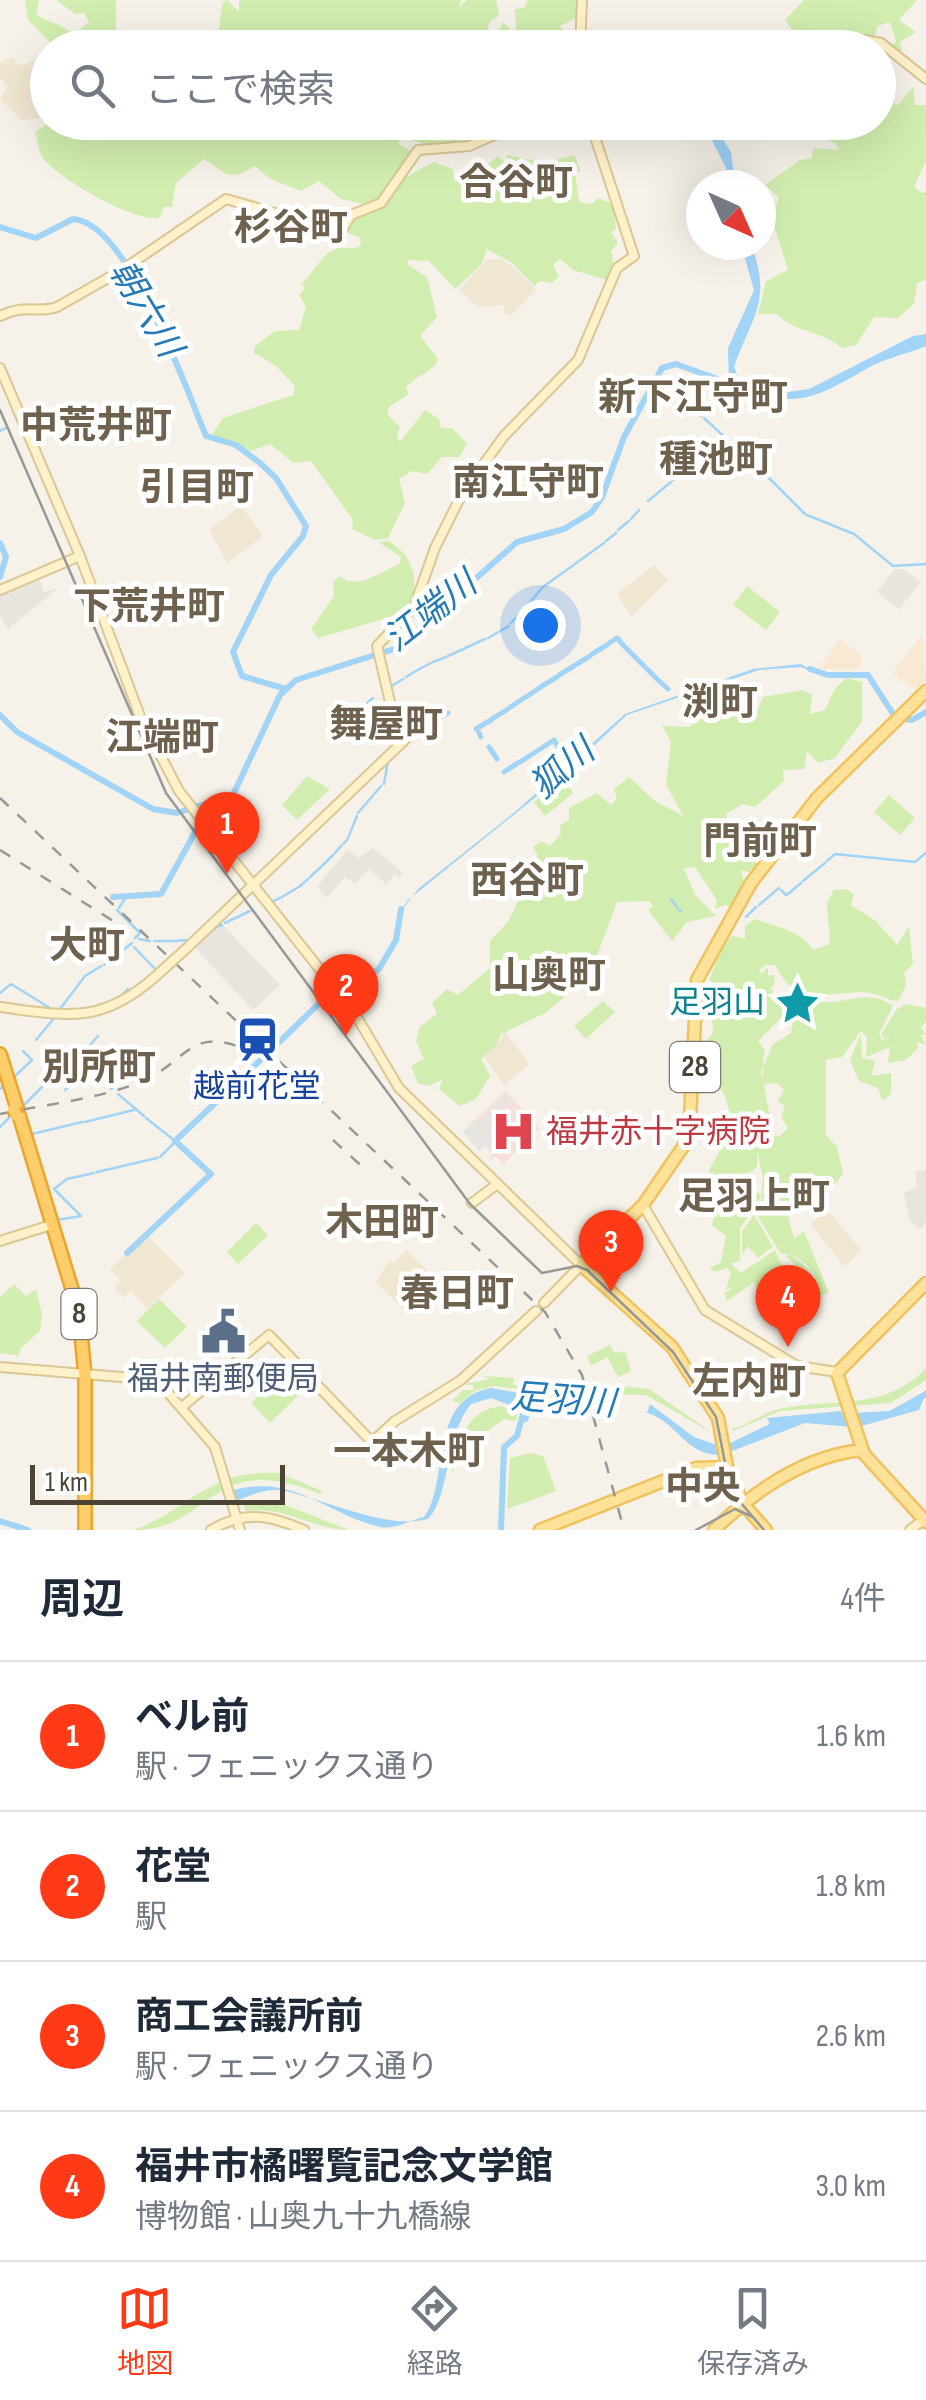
<!DOCTYPE html>
<html lang="ja">
<meta charset="utf-8">
<style>
body{margin:0;font-family:"Sofia Sans Condensed","Noto Sans JP",sans-serif;background:#f2f2f3;color:#1f2937}
.compass{position:absolute;left:686px;top:170px;width:90px;height:90px;border-radius:50%;background:#fff;box-shadow:0 10px 40px #0002;rotate:135deg}
.scale{position:absolute;left:30px;bottom:25px;width:255px;box-sizing:border-box;padding-left:10px;border:5px solid #4a4336;border-top:0;font-size:28px;line-height:35px;white-space:nowrap;color:#4a4336;-webkit-text-stroke:8px #fff;paint-order:stroke}
.you{position:absolute;left:540px;top:625px;width:35px;height:35px;margin:-25px;border:8px solid #fff;border-radius:50%;background:#1a73e8;box-shadow:0 0 0 15px #1a73e833}
.badge{display:grid;place-items:center;width:65px;height:65px;border-radius:50%;background:#ff3a17;color:#fff;font-size:32px;font-weight:700}
.pin{position:absolute;translate:-50% -82px;filter:drop-shadow(0 2px 5px #0008)}
.pin::after{content:'';position:absolute;top:52px;width:35px;height:30px;background:inherit;clip-path:polygon(0 0,100% 0,50% 100%)}
.list{margin:0;padding:0;list-style:none}
h2{display:flex;justify-content:space-between;align-items:center;height:130px;margin:0;padding:0 40px;font-size:42px}
h2 small{font-size:32px;font-weight:400;color:#747a83}
.list li{display:grid;grid-template-columns:65px 1fr auto;gap:30px;align-items:center;box-sizing:border-box;height:150px;padding:0 40px;border-top:2px solid #e0e1e3}
.list b{display:block;font-size:38px;white-space:nowrap}
.list p{margin:0;font-size:32px;white-space:nowrap;color:#747a83}
.list em{font-size:32px;font-style:normal;color:#747a83}
.icon{flex:none;width:55px;height:55px;fill:none;stroke:currentColor;stroke-width:2;stroke-linecap:round;stroke-linejoin:round}
.map{position:relative;flex:none;width:926px;height:1530px;overflow:hidden}
.search{position:absolute;background:#fff;box-shadow:0 10px 40px #0002;left:30px;right:30px;top:30px;height:110px;display:flex;align-items:center;gap:25px;box-sizing:border-box;padding:0 35px;border-radius:55px;color:#747a83;font-size:38px}
.sheet{height:730px;background:#fff}
nav{display:flex;justify-content:space-around;align-items:center;box-sizing:border-box;height:140px;border-top:2px solid #e0e1e3;background:#fff;font-size:28px;color:#747a83}
nav a{display:grid;justify-items:center;gap:5px}
nav .on{color:#ff3a17}
.map>svg:first-child{display:block}
</style>
<div class="map">
<svg width="926" height="1530" viewBox="0 0 926 1530">
<rect width="100%" height="100%" fill="#f6f2e9"/>
<!-- commercial -->
<path fill="#f9e9d3" d="M923 634 926 687 920 694 892 673Z
M841 639 863 657 859 669H818Z"/>
<!-- industrial -->
<path fill="#e8e4de" d="M895 569H903L921 582 899 609 877 592Z
M38 576 44 592 58 588 8 629 0 616V591Z
M373 848 403 873 399 878 395 874 386 884 369 869 355 884 345 877 327 898 317 887 348 849 358 858Z
M218 920 280 985 253 1010 193 946Z
M926 1170V1223L919 1229 909 1219 904 1193 917 1188 915 1171Z"/>
<!-- education -->
<path fill="#f0e7d2" d="M11 57 21 66 35 60 41 74 47 68V118L21 120 0 99 8 87 0 78V63Z
M488 259H501L512 266 536 290 511 316 504 313V305L478 307 459 289Z
M241 506 263 536 227 563 209 529Z
M654 565 668 580 632 617 617 594Z
M505 1031 529 1064 504 1085 484 1057 497 1046Z
M827 1209 861 1250 845 1267 810 1224Z
M147 1235 185 1273 147 1309 131 1291 123 1297 114 1288 121 1281 110 1269Z
M406 1250 441 1283 410 1316 375 1282 390 1260 394 1263Z"/>
<!-- medical -->
<path fill="#f7e0dc" d="M505 1091 540 1128 503 1164 495 1156 489 1161 492 1152 485 1146 477 1150 463 1132Z"/>
<!-- green -->
<path fill="#d1edaf" fill-rule="evenodd" d="M25 0H39L36 14C49 24 61 22 73 35L89 22 84 13 75 14 56 0H116V31C146 53 186 38 219 32L222 3 227 0 239 12V0H461L459 7 467 0H496L499 15 489 23 487 37 494 39 503 22 516 35 515 9 524 8 528 0H580V16L560 26 567 35 579 30 574 47 56 48 28 20Z
M804 0H917L899 20 916 32 900 42 902 53 892 46 896 42 890 22 878 26 874 37C876 41 879 46 879 51L878 48 791 47 824 42 818 32 795 34 785 20Z
M879 58 884 71 883 91 897 106 913 87 915 105H926V161L914 187 922 193 926 191V280L917 283 914 304 898 318 874 317 856 345 841 348C823 330 796 334 777 314H758L766 281 788 270 772 219 779 197 765 185 800 160 812 158 813 148 838 150 836 144 814 133 808 125 878 122Z
M50 122 81 123 77 130 96 137 126 122 518 123 491 134 484 126 480 131 468 130C456 160 417 141 395 135L390 124V134L382 137 400 140 398 144 408 149 415 161 407 173 398 174 401 180 433 162 453 169 454 180 459 181 473 165 486 166 498 156 506 163 507 155 537 161 560 179 564 177H558L552 161 574 155 581 171 575 173 579 202 592 204 598 198 613 204 616 229 611 232 618 243 611 251 614 270 607 280 573 270 560 259 553 265 559 276 552 283 540 281 534 286 512 263 487 249 481 265 455 289 429 261 409 260 407 264 427 277 437 317 420 336 438 359C432 374 415 375 406 388L409 394 389 407 387 414 400 427 397 436 400 442 425 410 439 419 441 428H452L467 444 459 457H442L427 474 412 471 399 479 405 503 388 538 375 540 352 529 353 520 311 461 294 463 270 444 251 451 211 436 223 418 293 395 295 386 276 366 254 353 255 346 275 331 299 330 306 307 299 295 305 288 302 283C320 267 324 242 355 249L361 245 360 238 348 233 347 225 353 217 374 212 373 206 341 199 319 181 301 191 270 179 255 166C229 183 226 173 204 159L176 183 172 207H164L160 218C130 221 67 182 46 162 38 154 38 142 35 132Z
M389 541C406 552 416 567 414 589L418 594 408 612 318 638 311 629 334 596 333 582 339 576C358 591 378 573 399 564L401 557 378 542Z
M747 586 780 612 766 630 733 605Z
M846 678 862 682V721L835 758 818 763 807 751 804 769 783 770 784 781 755 807 743 804 726 814 734 839 731 851 755 860 758 867 754 874 741 870 745 888 734 908 725 905 715 909 717 900 695 867 680 869H684L695 895 716 916 687 922 672 941 648 910 653 906 649 901 617 902 589 977 545 1013 501 1034 497 1045 481 1059 490 1076 476 1099 460 1106 439 1089 443 1079 429 1086 418 1083 411 1066 424 1059 416 1041 420 1027 437 1014 432 1003 447 989 458 995 490 968V941L508 922 520 897 508 874 538 856 533 847 541 841 550 846 561 834 560 825 569 820V808L597 793 611 805 617 799 614 789 629 777 655 801 683 816 666 784 671 742 662 726 689 727 694 723 691 711C710 710 728 713 739 692L733 687 738 679 743 689 748 687 752 709H758L763 697 803 690 812 695 810 714 825 710 834 690Z
M307 776 330 789 297 820 282 805Z
M563 778 573 793 545 816 534 802Z
M889 795 915 818 900 835 874 812Z
M846 889 854 894 851 905 876 921 897 945 909 927 913 964 904 973 906 986 898 1001C887 1000 873 991 860 992 816 994 799 1008 775 965H766L759 970 762 974 768 967V975H774L775 984 771 988 785 1014 758 1041 765 1050C758 1080 770 1105 773 1136L779 1137 788 1128 781 1117 785 1105 777 1101 784 1090 777 1083 765 1084 761 1072 773 1044 791 1033 795 1008 792 994C802 994 811 1001 823 1002 850 1004 867 988 893 1006L879 1034 882 1040 891 1037 883 1038 882 1033 897 1009 906 1004 926 1008V1022L921 1027 926 1035H921L926 1045 917 1042 918 1048 906 1060 888 1063 890 1047 866 1057 867 1037 861 1031 842 1057 826 1060V1135L837 1147 843 1174 832 1187 810 1185 809 1201 788 1215 794 1239 804 1231 829 1293 805 1299 817 1288C818 1273 804 1260 791 1255 802 1263 817 1273 814 1289L801 1299 804 1307 792 1332 790 1321 784 1325 782 1322 789 1317 787 1312 779 1316 785 1306 779 1304 791 1295 792 1289 775 1286 791 1279 800 1285 806 1277 798 1269 770 1286 777 1305 770 1308V1322L764 1320 754 1282 727 1301 724 1292 729 1291 732 1287 726 1290 731 1273 727 1268 715 1272 710 1268 721 1262 726 1236 712 1225 719 1199 709 1170 734 1126 724 1094 703 1065H697L699 1048 713 1033 712 1018 728 1006 729 996 709 980 715 965 711 961 721 944 733 936 745 939V926L755 919C775 927 802 930 813 950L830 944 827 903 834 890ZM757 1151 763 1178 761 1194 752 1192 748 1180 753 1172 743 1176 757 1206 765 1185 780 1176 765 1187 757 1215 781 1254H790L785 1256 796 1265 785 1274 775 1250 741 1273 731 1264 740 1260V1228L755 1207 741 1177 757 1168Z
M603 1001 615 1012 586 1039 574 1026Z
M861 1034 862 1058 875 1061 871 1076 891 1073V1094L883 1101 878 1088 859 1081 850 1060Z
M754 1215 773 1247 758 1258 748 1246 742 1255V1231Z
M256 1223 268 1235 238 1264 227 1252Z
M14 1284 26 1296 36 1289 42 1314 40 1331 20 1349 19 1356 0 1353V1297Z
M159 1299 187 1327 165 1348 137 1321Z
M610 1345 614 1353 625 1351 631 1371 618 1377 607 1357 591 1366 587 1356Z
M926 1368V1380L891 1403 780 1411 733 1431 732 1429C750 1424 764 1411 784 1408 836 1398 886 1411 926 1368Z
M283 1371 303 1391 270 1423 251 1403Z
M482 1376 514 1378 513 1385 566 1393 622 1386 649 1389 714 1434 646 1395 549 1393 495 1386 474 1391 460 1403 452 1401 463 1390H474L472 1385 464 1384 491 1379Z
M501 1406 518 1412 516 1421 504 1419 470 1443 451 1474C460 1443 463 1411 501 1406Z
M531 1453 543 1456 556 1491 507 1509 510 1458Z
M279 1473 322 1491 320 1494C209 1448 213 1530 134 1530 190 1509 208 1469 279 1473Z
M260 1501 283 1504 349 1530C313 1530 283 1505 246 1511L243 1504Z"/>
<!-- parking -->
<path fill="#e7e5e1" d="M505 1093 511 1100 493 1115 496 1120 488 1128 500 1133 491 1143 497 1150 493 1154 485 1146 480 1152 463 1132 475 1120 480 1123Z"/>
<!-- water -->
<path fill="#a1d4f7" d="M703 123H713L731 152 735 185H726V168Z
M741 245H751C773 301 751 318 734 367L740 382 781 393 809 389 913 336 926 334V346C908 354 885 358 868 368 807 403 798 407 729 387L728 348 754 290Z
M801 664 818 674 801 667 759 670 627 715 557 780 408 900 399 914 418 889 515 812 625 714 753 669Z
M491 1388 546 1398 549 1410 533 1409 527 1422 519 1421 522 1410 491 1398 471 1404C445 1435 450 1497 428 1519 388 1530 326 1500 285 1491 264 1487 252 1496 234 1501L231 1491C293 1472 326 1514 380 1527 394 1530 411 1520 424 1517 450 1484 427 1399 491 1388Z
M926 1393 919 1410 858 1427 854 1413 905 1410Z
M650 1404 694 1437 717 1445 718 1455C685 1454 676 1421 647 1413Z
M841 1411 852 1427 805 1423 727 1453 726 1445 770 1424 767 1418Z"/>
<g fill="none" stroke-linecap="round" stroke-linejoin="round">
<!-- stream -->
<path stroke="#a1d4f7" stroke-width="2.5" d="M681 379 684 388
M681 393 683 395
M684 398 701 416
M704 418 765 474
M0 431 6 428
M702 454 716 442
M695 460 700 456
M768 477 776 485
M673 480 694 462
M777 486 805 514
M648 501 671 482
M807 515 832 525
M631 519 639 510
M834 526 854 534 893 566 926 564
M618 530 629 521
M606 541 616 533
M531 601 543 587 604 543
M511 623 529 603
M488 638 509 626
M448 656 485 639
M433 662 446 657
M425 666 431 663
M416 671 423 667
M406 677 414 672
M390 687 403 679
M367 703 373 698
M366 706 372 716
M373 718 381 731
M383 733 386 739
M384 784 388 761
M358 813 381 786
M348 838 357 816
M344 843 347 840
M333 855 342 845
M827 861 835 854 915 862 926 853
M322 866 332 856
M310 877 321 867
M803 881 825 863
M299 887 308 879
M781 890 786 895
M788 894 801 883
M282 897 297 888
M671 899 677 907
M271 902 280 898
M759 905 779 888
M119 908 126 897
M678 909 681 911
M117 910 140 933 135 938
M746 917 756 907
M225 923 250 911
M212 929 222 925
M139 939 150 941
M154 941H156
M158 941H174
M176 941 187 940
M134 947 156 970 147 979
M117 955 132 943
M104 965 116 956
M0 993 11 984 53 1010
M118 999 128 989
M60 1009 85 976 101 966
M36 1040 55 1017
M82 1054 98 1036
M89 1069 112 1089
M94 1070 111 1054
M14 1077 32 1060 23 1051
M52 1078 80 1056
M0 1089 2 1087
M65 1090 87 1068
M118 1094 144 1116
M23 1106 50 1079
M146 1118 175 1141
M85 1122 134 1110
M0 1127 10 1117
M32 1134 82 1122
M160 1157 173 1144
M97 1172 157 1158
M57 1220 81 1216 54 1189 67 1179 94 1173"/>
<!-- canal -->
<path stroke="#a1d4f7" stroke-width="5" d="M609 643 617 638 624 646
M625 647 645 667
M592 654 607 645
M577 664 590 656
M647 669 657 679
M559 675 574 666
M658 680 668 689
M542 686 557 677
M526 697 541 687
M509 708 524 698
M492 719 508 709
M434 722 448 713
M476 729 491 720
M479 733 481 737
M412 736 433 723
M554 740 563 756
M489 747 497 759
M565 759 570 762
M520 762 551 742
M504 772 518 763"/>
<!-- river -->
<path stroke="#a1d4f7" stroke-width="6" d="M0 227 36 238 73 219C128 222 187 391 206 436L236 445 260 463 276 478 306 526 303 536 271 575 233 652 242 676 286 689
M0 543 6 557 0 577
M810 669 828 675H868L895 717 912 720 926 712
M0 715 17 732 153 809 177 813 233 795 280 695 296 680 397 648 517 542 564 529 592 512 602 497 624 437 662 368 676 364 734 385
M113 897 161 894 209 807
M271 1050 333 990 361 981 379 969 396 940 401 909
M127 1253 211 1174 175 1141 270 1051
M892 1413 926 1394
M0 1521 28 1530
M501 1530 504 1447 517 1436 523 1414"/>
<!-- secondary-tunnel -->
<path stroke="#d4cfc5" stroke-width="8" stroke-dasharray="8 4" stroke-linecap="butt" d="M831 41 865 40"/>
<defs>
<path id="secondary" d="M865 40 881 43 926 79
M785 41H831
M580 48 582 0
M0 316C28 303 37 314 57 307L122 270 226 199 341 232 351 215 381 203 418 150 469 146 524 122
M0 368 80 556 140 716 179 791 355 1014 399 1088 581 1265 544 1303
M0 590 80 556
M189 946 409 736 390 702 377 646 414 607 435 548 462 494 504 436 578 360 617 268 634 256 590 122
M0 1007C68 1016 101 1025 156 976
M472 1203 496 1185
M643 1205 705 1310 797 1366 837 1372
M0 1241 51 1225
M0 1367 157 1380 215 1447 240 1530
M182 1407 269 1335 372 1442 395 1421 461 1380 536 1311
M211 1530C245 1510 270 1515 304 1530
M910 1530 926 1518"/>
<path id="primary" d="M581 1265 643 1205 689 1138 697 980 751 883 817 798 926 691
M581 1265 672 1347 718 1418 728 1472 744 1505 766 1530
M926 1283 837 1373 864 1454 926 1522
M540 1530 696 1468 727 1467
M714 1530C754 1491 804 1456 862 1450"/>
<path id="highway" d="M0 1054 17 1108
M19 1115 79 1312 85 1376V1530"/>
</defs>
<!-- secondary casing -->
<use href="#secondary" stroke="#d9c795" stroke-width="12"/>
<!-- primary casing -->
<use href="#primary" stroke="#eec35f" stroke-width="15"/>
<!-- highway casing -->
<use href="#highway" stroke="#eba62e" stroke-width="16"/>
<!-- secondary -->
<use href="#secondary" stroke="#fff2ca" stroke-width="8"/>
<!-- primary -->
<use href="#primary" stroke="#ffe299" stroke-width="10"/>
<!-- highway -->
<use href="#highway" stroke="#ffce6b" stroke-width="11"/>
<!-- tram -->
<path stroke="#989898" stroke-width="2.5" d="M0 410 166 793 470 1204 542 1273 577 1266 587 1270 673 1352 716 1417 727 1473 741 1503 764 1530
M696 1530 735 1509 753 1517"/>
<!-- rail -->
<path stroke="#989898" stroke-width="2.5" stroke-dasharray="12 12" stroke-linecap="butt" d="M0 798 545 1312 582 1375 624 1530
M0 850 118 924
M0 1114C43 1105 89 1100 130 1086 196 1064 183 1014 270 1061
M333 1140 368 1172"/>
<defs>
<path id="secondary-bridge" d="M156 976 189 946"/>
<path id="highway-bridge" d="M14 1109 16 1115"/>
</defs>
<!-- secondary-bridge casing -->
<use href="#secondary-bridge" stroke="#d9c795" stroke-width="12" stroke-linecap="butt"/>
<!-- highway-bridge casing -->
<use href="#highway-bridge" stroke="#eba62e" stroke-width="16" stroke-linecap="butt"/>
<!-- secondary-bridge -->
<use href="#secondary-bridge" stroke="#fff2ca" stroke-width="8"/>
<!-- highway-bridge -->
<use href="#highway-bridge" stroke="#ffce6b" stroke-width="11"/>
</g>
<!-- icons -->
<defs>
<symbol id="sight-bare" viewBox="-9 -9 18 18"><path d="M0-6L1.8-2.2L6-1.7L2.9 1.2L3.7 5.4L0 3.3L-3.7 5.4L-2.9 1.2L-6-1.7L-1.8-2.2Z" fill="#0f9aa8" stroke="#fff" stroke-width="2.5" paint-order="stroke"/></symbol>
<symbol id="station-bare" viewBox="-9 -9 18 18"><path d="M-3-6H3Q5-6 5-4V2Q5 4 3 4L4.5 6H3L1.5 4h-3L-3 6H-4.5L-3 4Q-5 4-5 2V-4Q-5-6-3-6ZM-3.5-4v3h7v-3ZM-3.5 1v1.5H-2V1ZM2 1v1.5H3.5V1Z" fill="#1a4fb4" stroke="#fff" stroke-width="2.5" paint-order="stroke"/></symbol>
<symbol id="hospital-bare" viewBox="-9 -9 18 18"><path d="M-5-5h3v3.5h4V-5h3V5h-3V1.5h-4V5h-3Z" fill="#e0444e" stroke="#fff" stroke-width="2.5" paint-order="stroke"/></symbol>
<symbol id="civic-bare" viewBox="-9 -9 18 18"><path d="M-.6-6.5H3V-4.5H.6V-3L4-1V1h2V6H-6V1h2V-1L-.6-3ZM-1.2 2.5V6h2.4V2.5Z" fill="#5c6f8a" stroke="#fff" stroke-width="2.5" paint-order="stroke"/></symbol>
</defs>
<g fill-rule="evenodd">
<use href="#sight-bare" x="766" y="972" width="63" height="63"/>
<use href="#station-bare" x="226" y="1008" width="63" height="63"/>
<use href="#hospital-bare" x="482" y="1100" width="63" height="63"/>
<use href="#civic-bare" x="192" y="1300" width="63" height="63"/>
</g>
<g text-anchor="middle" dominant-baseline="central" stroke-width="10" stroke-linejoin="round" paint-order="stroke">
<!-- shield labels -->
<g fill="#fff" stroke="#807b72" stroke-width="2.5">
<rect x="670" y="1042" width="50" height="50" rx="8"/>
<rect x="61.5" y="1289" width="35" height="50" rx="8"/>
</g>
<g font-size="30" font-weight="bold" fill="#4a4336">
<text x="695" y="1067">28</text>
<text x="79" y="1314">8</text>
</g>
<!-- culture labels -->
<g font-size="32" fill="#0d838f" stroke="#fff" text-anchor="end">
<text x="765" y="1003">足羽山</text>
</g>
<!-- transit labels -->
<g font-size="32" fill="#164399" stroke="#fff">
<text x="257" y="1087">越前花堂</text>
</g>
<!-- health labels -->
<g font-size="32" fill="#be3a42" stroke="#fff" text-anchor="start">
<text x="546" y="1132">福井赤十字病院</text>
</g>
<!-- service labels -->
<g font-size="32" fill="#4e5e75" stroke="#fff">
<text x="223" y="1379">福井南郵便局</text>
</g>
<!-- water labels -->
<g font-size="35" font-style="italic" fill="#247ab7" stroke="#fff">
<text transform="translate(145 309) rotate(59)">朝六川</text>
<text transform="translate(431 612) rotate(-38)">江端川</text>
<text transform="translate(563 769) rotate(-40)">狐川</text>
<text transform="translate(563 1401) rotate(4)">足羽川</text>
</g>
<!-- quarter labels -->
<g font-size="38" font-weight="bold" fill="#6e614d" stroke="#fff">
<text x="516" y="183">合谷町</text>
<text x="291" y="228">杉谷町</text>
<text x="693" y="398">新下江守町</text>
<text x="96" y="426">中荒井町</text>
<text x="716" y="460">種池町</text>
<text x="528" y="483">南江守町</text>
<text x="197" y="488">引目町</text>
<text x="149" y="607">下荒井町</text>
<text x="720" y="703">渕町</text>
<text x="386" y="725">舞屋町</text>
<text x="162" y="738">江端町</text>
<text x="760" y="842">門前町</text>
<text x="527" y="881">西谷町</text>
<text x="87" y="946">大町</text>
<text x="549" y="976">山奥町</text>
<text x="99" y="1068">別所町</text>
<text x="754" y="1197">足羽上町</text>
<text x="382" y="1223">木田町</text>
<text x="457" y="1294">春日町</text>
<text x="749" y="1382">左内町</text>
<text x="409" y="1452">一本木町</text>
<text x="703" y="1487">中央</text>
</g>
</g>
</svg>
<svg class="compass" viewBox="-18 -18 36 36"><path d="M0-13l5 13h-10z" fill="#e53935"/><path d="M0 13l5-13h-10z" fill="#747a83"/></svg>
<div class="scale">1 km</div>
<div class="you"></div>
<div class="pin badge" style="left:227px;top:874px">1</div>
<div class="pin badge" style="left:346px;top:1036px">2</div>
<div class="pin badge" style="left:611px;top:1292px">3</div>
<div class="pin badge" style="left:788px;top:1347px">4</div>
<div class="search"><svg class="icon" aria-label="search" viewBox="0 0 24 24"><circle cx="10" cy="10" r="6"/><path d="M15 15l6 6"/></svg>ここで検索</div>
</div>
<section class="sheet">
<h2>周辺<small>4件</small></h2>
<ul class="list">
<li><span class="badge">1</span><div><b>ベル前</b><p>駅 · フェニックス通り</p></div><em>1.6 km</em></li>
<li><span class="badge">2</span><div><b>花堂</b><p>駅</p></div><em>1.8 km</em></li>
<li><span class="badge">3</span><div><b>商工会議所前</b><p>駅 · フェニックス通り</p></div><em>2.6 km</em></li>
<li><span class="badge">4</span><div><b>福井市橘曙覧記念文学館</b><p>博物館 · 山奥九十九橋線</p></div><em>3.0 km</em></li>
</ul>
</section>
<nav>
<a class="on"><svg class="icon" aria-label="map" viewBox="0 0 24 24"><path d="M3 6l6-2 6 2 6-2v14l-6 2-6-2-6 2zM9 4v14M15 6v14"/></svg>地図</a>
<a><svg class="icon" aria-label="directions" viewBox="0 0 24 24"><path d="M12 3l9 9-9 9-9-9zM9 14v-3h6M13 9l2 2-2 2"/></svg>経路</a>
<a><svg class="icon" aria-label="saved" viewBox="0 0 24 24"><path d="M7 4h10v16l-5-4-5 4z"/></svg>保存済み</a>
</nav>
